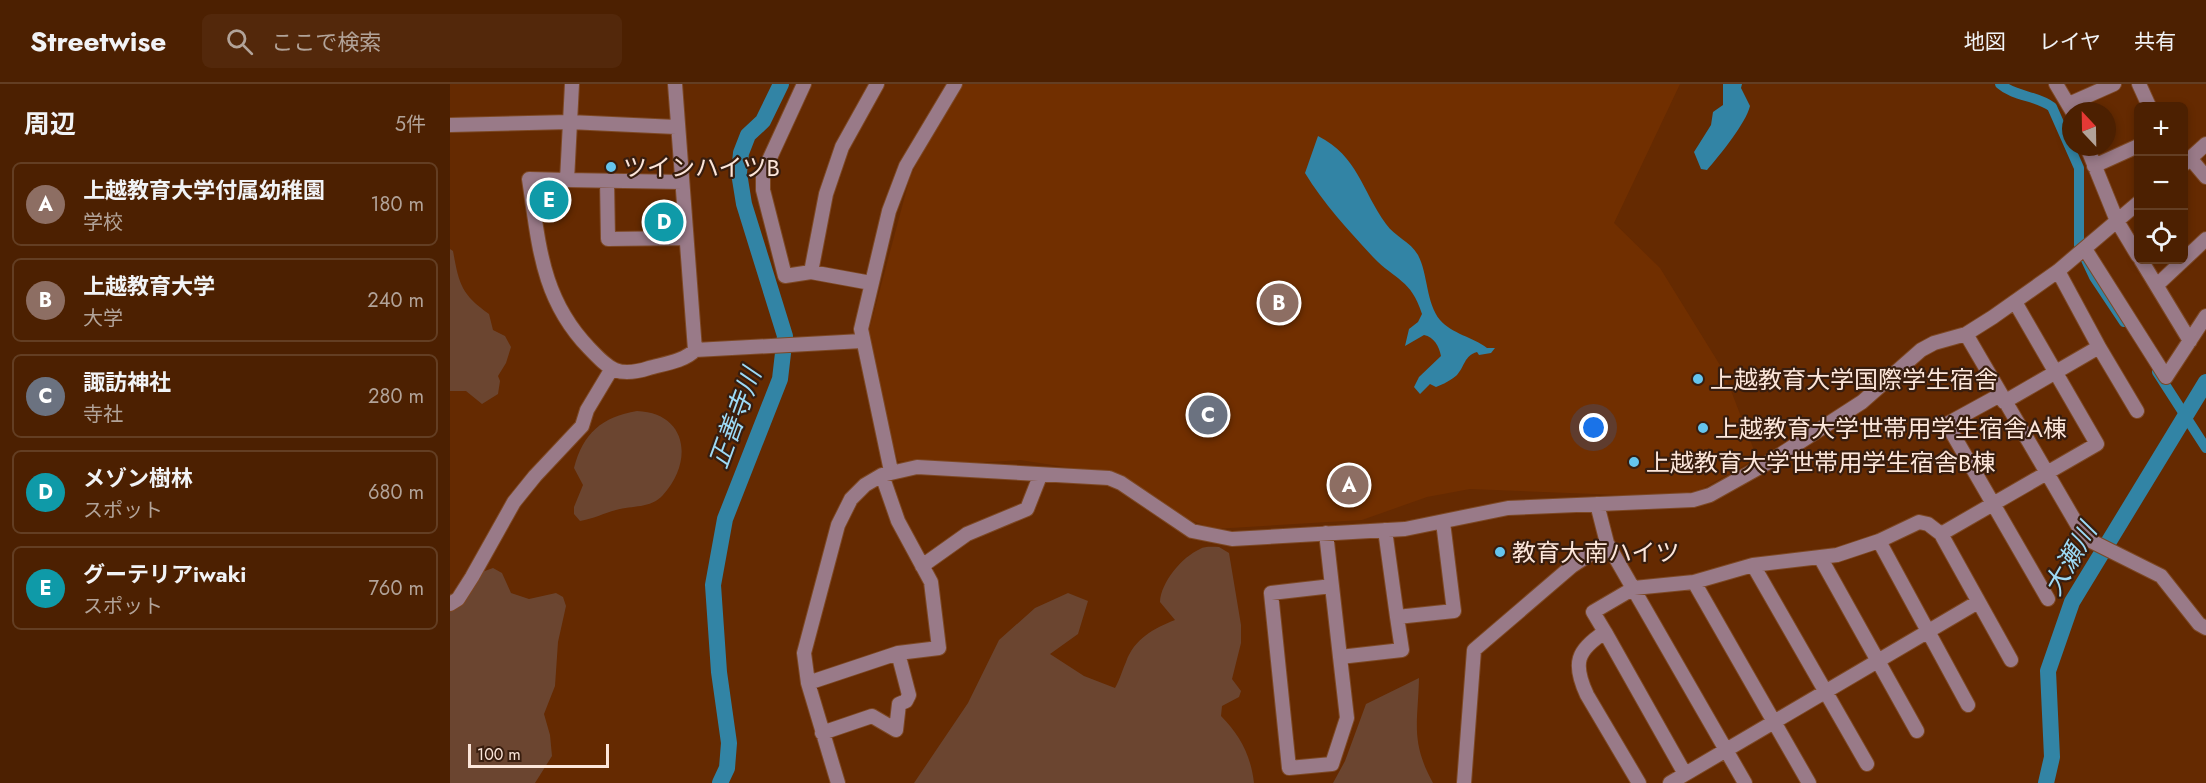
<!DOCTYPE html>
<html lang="ja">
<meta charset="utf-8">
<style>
body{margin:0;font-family:Jost,"Noto Sans JP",sans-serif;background:#53280b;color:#f1f3f6}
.controls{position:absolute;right:18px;top:18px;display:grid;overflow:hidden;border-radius:9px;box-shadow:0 3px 9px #0003}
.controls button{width:54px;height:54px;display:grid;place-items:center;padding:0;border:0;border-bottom:2px solid #633e23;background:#4c2001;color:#f1f3f6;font:30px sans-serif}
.compass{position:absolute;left:1612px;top:18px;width:54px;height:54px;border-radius:50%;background:#4c2001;box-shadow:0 3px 9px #0003;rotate:338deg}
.scale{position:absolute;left:18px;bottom:15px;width:141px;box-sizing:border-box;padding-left:6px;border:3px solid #fce6da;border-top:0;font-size:16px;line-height:21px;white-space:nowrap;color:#fce6da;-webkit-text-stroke:4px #381d0e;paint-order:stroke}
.you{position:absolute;left:1144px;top:344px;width:21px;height:21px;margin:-15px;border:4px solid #fff;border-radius:50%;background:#1a73e8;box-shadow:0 0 0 9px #1a73e833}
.badge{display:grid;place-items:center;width:39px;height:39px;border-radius:50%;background:#65c5ee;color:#fff;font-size:20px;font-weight:700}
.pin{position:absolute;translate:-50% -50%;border:3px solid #fff;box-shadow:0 2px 6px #0006}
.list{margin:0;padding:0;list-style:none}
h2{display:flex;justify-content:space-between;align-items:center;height:78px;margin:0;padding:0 24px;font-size:26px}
h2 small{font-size:20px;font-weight:400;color:#b2a399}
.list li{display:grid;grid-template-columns:39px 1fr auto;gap:18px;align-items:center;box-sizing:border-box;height:84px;margin:0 12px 12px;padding:0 12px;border:2px solid #633e23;border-radius:9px}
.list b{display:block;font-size:22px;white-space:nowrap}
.list p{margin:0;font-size:20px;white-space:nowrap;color:#b2a399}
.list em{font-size:20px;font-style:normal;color:#b2a399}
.icon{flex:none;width:33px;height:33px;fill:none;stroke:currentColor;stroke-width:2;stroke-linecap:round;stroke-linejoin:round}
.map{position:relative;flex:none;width:1756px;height:699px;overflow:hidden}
header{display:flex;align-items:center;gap:36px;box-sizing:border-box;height:84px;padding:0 30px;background:#4c2001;border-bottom:2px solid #633e23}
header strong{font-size:28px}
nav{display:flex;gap:33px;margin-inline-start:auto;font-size:21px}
.search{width:420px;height:54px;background:#53280b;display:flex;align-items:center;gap:15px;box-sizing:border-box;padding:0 21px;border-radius:9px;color:#b2a399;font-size:22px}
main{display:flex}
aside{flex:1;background:#4c2001}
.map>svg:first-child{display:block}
</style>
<header>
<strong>Streetwise</strong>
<div class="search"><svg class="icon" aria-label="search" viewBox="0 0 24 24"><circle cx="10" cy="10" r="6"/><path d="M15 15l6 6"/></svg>ここで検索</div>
<nav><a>地図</a><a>レイヤ</a><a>共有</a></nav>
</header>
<main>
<aside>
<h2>周辺<small>5件</small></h2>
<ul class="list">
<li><span class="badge" style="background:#8d6e63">A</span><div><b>上越教育大学付属幼稚園</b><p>学校</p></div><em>180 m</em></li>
<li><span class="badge" style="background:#8d6e63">B</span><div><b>上越教育大学</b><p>大学</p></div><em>240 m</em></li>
<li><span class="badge" style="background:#6b7280">C</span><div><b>諏訪神社</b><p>寺社</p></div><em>280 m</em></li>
<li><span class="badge" style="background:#0f9aa8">D</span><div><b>メゾン樹林</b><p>スポット</p></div><em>680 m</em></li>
<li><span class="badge" style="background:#0f9aa8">E</span><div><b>グーテリアiwaki</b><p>スポット</p></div><em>760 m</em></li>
</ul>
</aside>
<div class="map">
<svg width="1756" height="699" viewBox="0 0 1756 699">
<rect width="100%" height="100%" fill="#652a01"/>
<!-- built -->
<path fill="#712f00" d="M507 0H1230L1164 139 1210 184 1273 286 1307 374 1252 405 1222 413 1020 405 977 413 912 436 764 445 721 429 667 391 570 376 492 381 448 377 439 349 417 254 460 93Z"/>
<!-- green -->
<path fill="#6b4530" d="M0 165 3 167C9 200 11 210 39 230L43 246 55 252 61 263 56 279 48 292 50 297 48 310 32 320 16 307H0Z
M187 327C237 329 244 377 213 411 200 425 183 421 166 426 154 429 143 435 130 437L124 430V423L133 401 124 384C133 349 152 333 187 327Z
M769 463 779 469 791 541V559L782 595 791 607 789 613 772 622 771 632C790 651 801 672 804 699H464L518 619 549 556 585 524 618 509 638 517 628 550 600 570 634 592 665 604C670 595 672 587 676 578 684 555 704 544 725 536L710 518C711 498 732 473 750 465 755 462 763 463 769 463Z
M43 484 52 489 61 509 79 515 106 509 113 513 116 522 108 558 105 602 94 630 100 651 102 672 85 699H0V510L22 502 32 488Z
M969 594C968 639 960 657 983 699H883L895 677 916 620Z"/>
<!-- water -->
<path fill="#3284a5" d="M1273 0H1292L1291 4 1300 22C1296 39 1270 71 1257 86L1251 85 1244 68 1261 41 1263 28 1273 21Z
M868 52C908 72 912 107 936 140 945 153 960 157 968 171 978 190 976 219 990 236 1002 250 1023 253 1037 264H1045L1041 269 1029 271 1027 268C1014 272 1015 282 1007 291 1003 295 992 301 986 303L980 300 970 310 964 303 969 293 991 272C989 262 984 253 974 251L955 262 959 245 968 238 972 230C961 195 946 197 923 173 899 147 873 119 855 89Z"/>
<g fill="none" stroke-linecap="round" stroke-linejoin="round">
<!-- canal -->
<path stroke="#3284a5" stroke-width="10" d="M1550 0C1565 13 1586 11 1602 23L1629 84V161L1644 193 1674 238
M1707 288 1756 364"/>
<!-- river -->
<path stroke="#3284a5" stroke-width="16" d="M270 699 277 684 279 659 269 588 263 501 275 435 330 295 335 252 294 120 289 89 291 69 298 51 313 37 331 0
M1596 699 1602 673 1598 587 1622 518 1756 298"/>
<defs>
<path id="minor" d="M122 0 117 96 79 95C89 160 91 214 139 264 160 286 168 294 199 284 213 280 235 277 245 266L225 0
M354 0 313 89V106L335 192 361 188 421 199
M1606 0 1622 27
M1689 0 1699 22
M1619 20 1664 0
M0 41 119 38 226 43
M1637 63 1667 137 1688 172
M1740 74 1756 93
M1734 80 1756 60
M1644 82 1688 62
M117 96 232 98
M157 97 158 155 236 154
M1635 165 1716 293 1756 232
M1691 176 1740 257
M1608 187 1649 263 1687 327
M361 188 376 110 392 63 427 0
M1707 201 1756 155
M1516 250 1632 449 1641 457 1711 492 1749 540 1756 544
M245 266 412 257
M1550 311 1497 340 1598 515
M1554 318 1649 263
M441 387 411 245 439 127 456 82 505 0
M1147 420 1157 459 1295 699
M935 446 947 533
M876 449 890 573
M1491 450 1647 360 1565 218
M1429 457 1518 621
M1370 473 1467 647
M1303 481 1417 680
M472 482 517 450 577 425 590 392
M1244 498 1359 699
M882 502 821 509 839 684 882 680 897 634 890 573 952 566 947 533 1004 527 993 438
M0 520 8 515 22 493 64 418 85 392 132 342 137 326 161 286
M1155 548 1235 690
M358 599 448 569 489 564 481 498 448 437 432 391
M372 649 422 632 446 646 449 620 456 617 459 611 448 569
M388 699 358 599 354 569 388 441 401 415 415 401 432 391 467 383 659 394 671 399 742 447 782 455 955 445 1058 424 1243 416 1260 411 1319 378 1412 318 1471 266 1484 259 1516 250 1543 233 1608 187 1688 119
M1014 699 1024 566 1122 482 1157 459
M1189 699 1137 611C1122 579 1127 566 1155 548L1143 528 1184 504 1244 498 1303 481 1387 471 1429 457 1469 438 1478 440 1491 450 1561 576
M1220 699 1528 518"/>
</defs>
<!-- minor casing -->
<use href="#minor" stroke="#7d4824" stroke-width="16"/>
<!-- minor -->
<use href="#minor" stroke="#997a88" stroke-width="14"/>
</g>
<!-- markers -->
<g fill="#65c5ee" stroke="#381d0e" stroke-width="2">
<circle cx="161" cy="83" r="6"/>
<circle cx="1248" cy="295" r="6"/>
<circle cx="1253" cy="344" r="6"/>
<circle cx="1184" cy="378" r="6"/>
<circle cx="1050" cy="468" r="6"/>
</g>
<g text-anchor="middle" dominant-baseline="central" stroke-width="4.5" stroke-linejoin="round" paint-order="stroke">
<!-- poi labels -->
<g font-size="24" fill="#fce6da" stroke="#381d0e" text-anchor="start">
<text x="173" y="83">ツインハイツB</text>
<text x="1260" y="295">上越教育大学国際学生宿舎</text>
<text x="1265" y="344">上越教育大学世帯用学生宿舎A棟</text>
<text x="1196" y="378">上越教育大学世帯用学生宿舎B棟</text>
<text x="1062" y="468">教育大南ハイツ</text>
</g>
<!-- water labels -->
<g font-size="26" font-style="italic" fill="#9ddaf6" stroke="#381d0e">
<text transform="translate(285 334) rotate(-70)">正善寺川</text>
<text transform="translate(1620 475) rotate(-60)">大瀬川</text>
</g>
</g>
</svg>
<div class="controls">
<button>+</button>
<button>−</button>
<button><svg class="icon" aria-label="locate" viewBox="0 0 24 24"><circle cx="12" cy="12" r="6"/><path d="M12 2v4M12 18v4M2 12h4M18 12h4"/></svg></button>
</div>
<svg class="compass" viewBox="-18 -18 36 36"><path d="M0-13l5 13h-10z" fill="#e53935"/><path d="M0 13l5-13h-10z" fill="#b2a399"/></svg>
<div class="scale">100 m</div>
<div class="you"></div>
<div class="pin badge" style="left:899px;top:401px;background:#8d6e63">A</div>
<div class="pin badge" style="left:829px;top:219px;background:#8d6e63">B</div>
<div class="pin badge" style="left:758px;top:331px;background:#6b7280">C</div>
<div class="pin badge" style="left:214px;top:138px;background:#0f9aa8">D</div>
<div class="pin badge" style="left:99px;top:116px;background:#0f9aa8">E</div>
</div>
</main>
